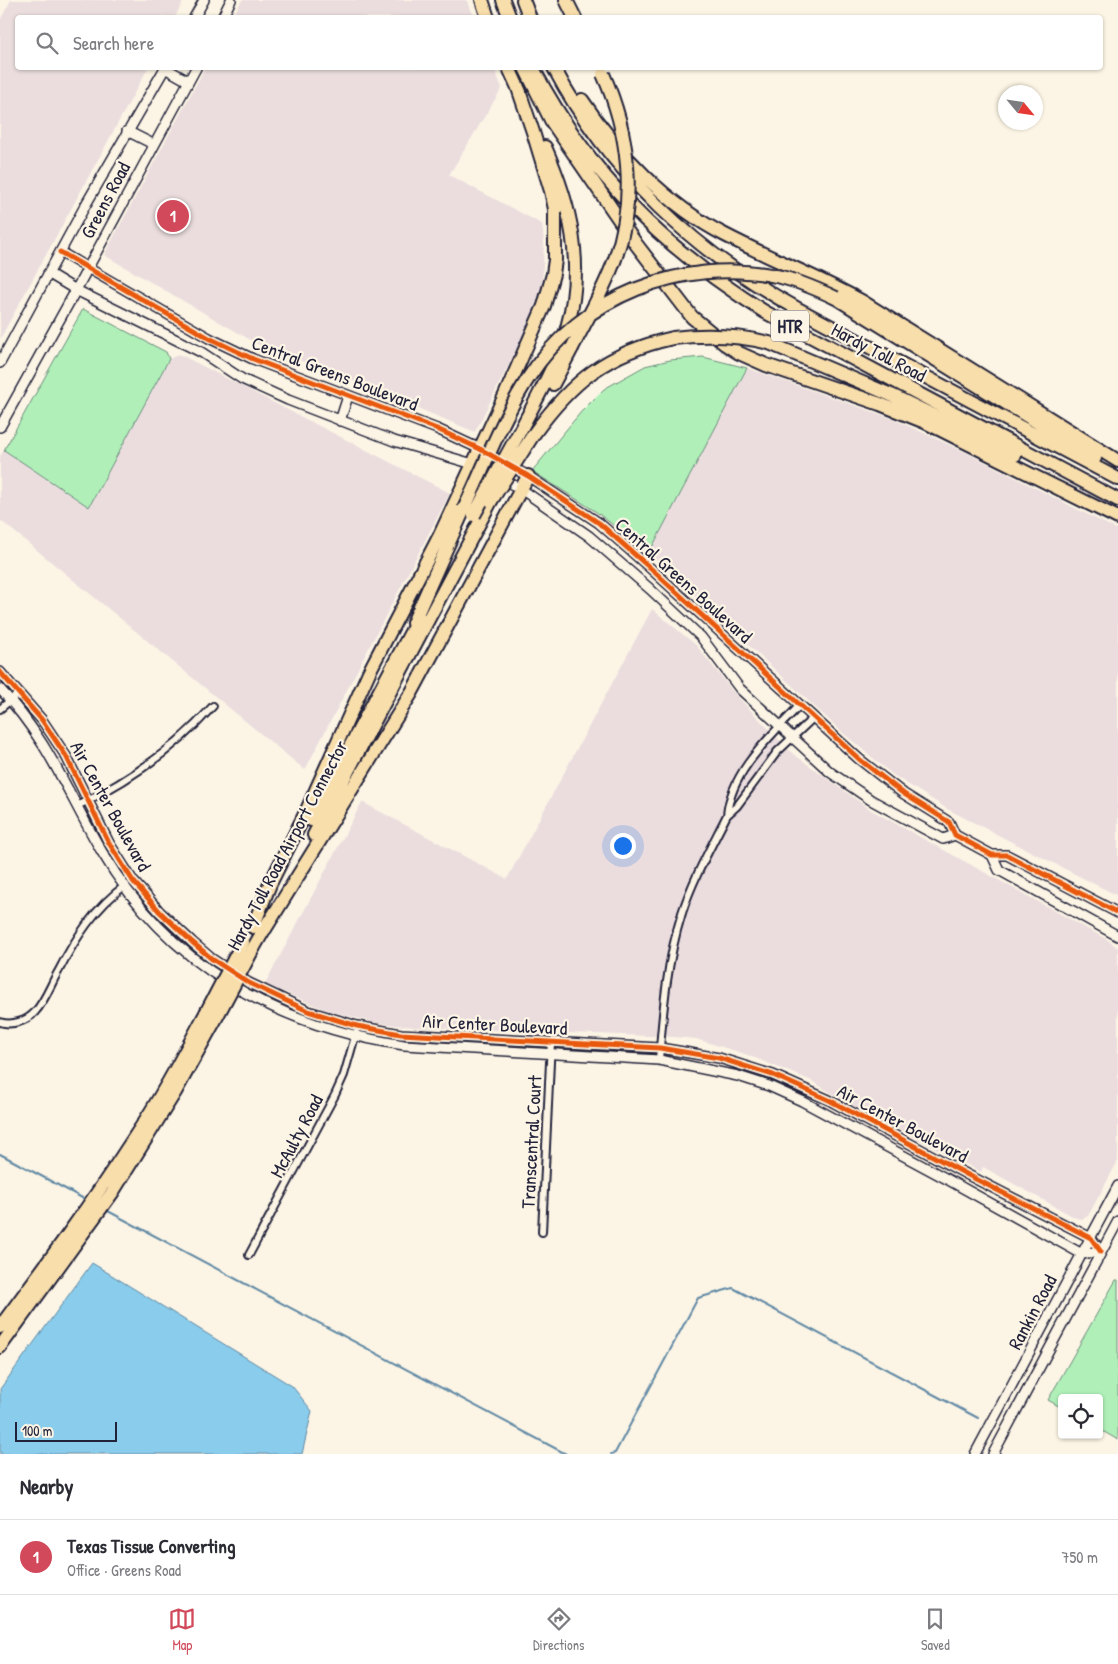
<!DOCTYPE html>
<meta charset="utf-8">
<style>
body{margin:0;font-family:"Patrick Hand",sans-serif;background:#f7f7f7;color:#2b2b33}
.controls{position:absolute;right:15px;bottom:15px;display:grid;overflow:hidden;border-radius:5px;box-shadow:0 1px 4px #0004}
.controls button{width:45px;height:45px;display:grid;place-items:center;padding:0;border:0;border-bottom:1px solid #e1e1e2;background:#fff;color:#2b2b33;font:25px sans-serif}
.compass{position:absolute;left:998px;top:85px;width:45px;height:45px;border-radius:50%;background:#fff;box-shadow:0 1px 4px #0004;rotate:119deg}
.scale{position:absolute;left:15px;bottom:12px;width:102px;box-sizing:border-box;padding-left:5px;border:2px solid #22223b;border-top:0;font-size:14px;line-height:18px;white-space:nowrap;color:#22223b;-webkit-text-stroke:4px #fcf5e5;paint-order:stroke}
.you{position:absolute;left:622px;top:845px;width:18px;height:18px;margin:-12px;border:4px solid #fff;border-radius:50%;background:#1a73e8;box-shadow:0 0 0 8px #1a73e833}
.badge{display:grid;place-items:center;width:32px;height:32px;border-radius:50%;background:#d1495b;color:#fff;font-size:16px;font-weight:700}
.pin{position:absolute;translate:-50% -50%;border:2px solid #fff;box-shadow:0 1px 5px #0006}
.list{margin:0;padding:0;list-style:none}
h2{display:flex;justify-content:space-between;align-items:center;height:65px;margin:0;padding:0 20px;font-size:21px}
h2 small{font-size:16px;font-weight:400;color:#7c7c81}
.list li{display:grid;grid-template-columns:32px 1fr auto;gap:15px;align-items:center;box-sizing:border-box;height:75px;padding:0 20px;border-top:1px solid #e1e1e2}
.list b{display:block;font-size:19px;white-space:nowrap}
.list p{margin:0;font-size:16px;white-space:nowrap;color:#7c7c81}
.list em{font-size:16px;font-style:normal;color:#7c7c81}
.icon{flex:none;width:28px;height:28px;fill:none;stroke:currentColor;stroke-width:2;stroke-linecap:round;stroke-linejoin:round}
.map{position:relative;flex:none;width:1118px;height:1454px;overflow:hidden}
.search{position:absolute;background:#fff;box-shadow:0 1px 4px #0004;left:15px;right:15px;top:15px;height:55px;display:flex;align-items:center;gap:12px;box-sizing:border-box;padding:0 18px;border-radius:5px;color:#7c7c81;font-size:19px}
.sheet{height:140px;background:#fff}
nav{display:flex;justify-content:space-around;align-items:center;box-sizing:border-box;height:70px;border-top:1px solid #e1e1e2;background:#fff;font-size:14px;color:#7c7c81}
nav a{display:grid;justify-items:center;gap:2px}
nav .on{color:#d1495b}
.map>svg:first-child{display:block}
</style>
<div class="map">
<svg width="1118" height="1454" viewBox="0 0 1118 1454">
<rect width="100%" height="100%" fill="#fcf5e5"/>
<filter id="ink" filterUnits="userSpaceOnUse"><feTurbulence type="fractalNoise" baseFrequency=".02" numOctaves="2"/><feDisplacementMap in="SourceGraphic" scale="10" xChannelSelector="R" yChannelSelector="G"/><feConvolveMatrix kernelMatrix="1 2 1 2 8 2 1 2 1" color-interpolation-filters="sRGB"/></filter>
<g filter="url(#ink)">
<!-- built -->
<path fill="#ebddde" d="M11 0H184L175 17 18 18V68H148L0 339V20Z
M242 0H465L468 2 474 17H232Z
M205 68H494L502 88 449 175 542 224 544 242 542 288 526 330 475 432 331 372 261 346 104 255Z
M179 354 450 493 305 770 0 520V456L4 450 89 507 169 359Z
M747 368 891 418 965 452 1118 530V896L949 810 893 775 843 733 649 553Z
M652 609 696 645 736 695 792 753 871 810 1108 940 1118 948V1161L1088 1216 1082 1219 1076 1218 983 1167 981 1172 839 1098 812 1081 745 1054 696 1039 674 1037 414 1027 376 1023 326 1010 265 984 362 802 507 879Z"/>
<!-- green -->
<path fill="#b0f0b8" stroke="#69897a" d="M83 309 166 352 169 359 89 507 4 450Z
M703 357 747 368 649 553 595 511 532 471 581 412 604 389 645 366 670 360Z
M1116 1280H1118V1440L1099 1429V1398H1062V1408L1048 1400Z"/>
<!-- water -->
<path fill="#8acceb" stroke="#6088a5" d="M92 1263 292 1386 312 1411 302 1454H0V1389Z"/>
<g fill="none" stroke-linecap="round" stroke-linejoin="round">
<!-- stream -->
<path stroke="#6088a5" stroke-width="2" d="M0 1154 86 1200
M106 1210 566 1454
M611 1454 615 1453 698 1298 733 1288 978 1418"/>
<defs>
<path id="street" d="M0 709 19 693
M77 806C129 781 175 749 213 706
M727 815 737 806 777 752 813 718
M0 1022C12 1026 27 1021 35 1012 45 1001 51 984 58 972 75 939 95 907 126 885
M659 1060C663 1010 667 960 682 913 693 879 711 847 727 815 731 771 771 736 799 706
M542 1232 551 1041
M249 1255 335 1095 344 1075 356 1033"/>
<path id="secondary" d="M194 18 204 0
M222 18 231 0
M165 68 188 81
M127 131 153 144
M60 252 209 338 253 359 437 429 480 449 528 476 599 523 649 567 859 759 904 794 949 822 955 835 992 855H1007L1118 913
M48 273 76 290 201 352 242 379 288 400 394 441 473 464 521 489 589 536 650 589 701 637 740 689 830 772 871 800 943 839 955 835
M0 363 85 206 165 68
M340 421 348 396
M0 427 76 290 196 68
M0 672 42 720 66 756 109 843 133 881 160 912 192 942 212 959 249 983 308 1011 357 1026 401 1034 660 1048 719 1058 773 1075 829 1100 968 1175 1091 1238 1101 1252
M0 689C48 739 68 794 102 852 168 965 276 1026 404 1045L659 1060 738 1076 769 1086 802 1101 945 1178 1082 1254 1101 1252
M992 855 999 870 1118 936
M975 1454 1118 1186
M993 1454 1118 1221"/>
<path id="highway" d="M482 0 488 18
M503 0 510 18
M523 0 530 18
M566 0 575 18
M509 68 520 92
M525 68 552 122 636 244 692 317 725 344 739 353 766 365 880 404 925 422 1118 518
M554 68C608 171 696 253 798 309L1118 479
M534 70C591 177 663 248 765 312L1118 500
M582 100C617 153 668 206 725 235 771 259 818 277 863 302L1118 461
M836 298 1095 458
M769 343 891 395 1015 455
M553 384 572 348
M521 429C538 396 557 364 567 328 585 264 571 206 545 147
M533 435C572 381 606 353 673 338
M413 623 464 509
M311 820 419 617
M314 835 491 501
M253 927 270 884 307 810 369 672 440 535 506 393 544 306 553 274 555 260V209L551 191 533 132 517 85
M265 929 412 692 528 476
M254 947 269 921
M0 1327C46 1265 92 1203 134 1138 161 1098 183 1056 206 1013
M0 1347 112 1193 175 1092 215 1020"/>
</defs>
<!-- street casing -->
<use href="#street" stroke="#22223b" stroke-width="10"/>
<!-- secondary casing -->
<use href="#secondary" stroke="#22223b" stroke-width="12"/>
<!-- highway casing -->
<use href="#highway" stroke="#22223b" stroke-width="16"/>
<!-- street -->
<use href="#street" stroke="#fcf5e5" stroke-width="6"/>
<!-- secondary -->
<use href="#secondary" stroke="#fcf5e5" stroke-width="9"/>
<!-- highway -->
<use href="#highway" stroke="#f8deab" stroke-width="12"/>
<defs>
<path id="highway-bridge" d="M673 338C706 334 737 335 769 343
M572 348C587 319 604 290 615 259 637 198 629 132 603 74
M491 501 533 435
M464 509C485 465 502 418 529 377 581 296 682 257 776 276 797 280 817 289 836 298
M474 515 521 429
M206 1013 243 942
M215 1020 254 947"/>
</defs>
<!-- highway-bridge casing -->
<use href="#highway-bridge" stroke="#22223b" stroke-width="16" stroke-linecap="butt"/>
<!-- highway-bridge -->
<use href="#highway-bridge" stroke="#f8deab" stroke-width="12"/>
<defs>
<path id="cycleway" d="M60 252 209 338 253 359 437 429 480 449 528 476 599 523 649 567 859 759 904 794 949 822 955 835 992 855H1007L1118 913
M0 672 42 720 66 756 109 843 133 881 160 912 192 942 212 959 249 983 308 1011 357 1026 401 1034 660 1048 719 1058 773 1075 829 1100 968 1175 1091 1238 1101 1252"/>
</defs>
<!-- cycleway casing -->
<use href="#cycleway" stroke="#fcf5e5" stroke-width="8"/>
<!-- cycleway -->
<use href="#cycleway" stroke="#e8590c" stroke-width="5"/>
</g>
</g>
<g text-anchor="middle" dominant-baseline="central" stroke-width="4.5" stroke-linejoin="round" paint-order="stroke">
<!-- shield labels -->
<rect fill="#fcf5e5" stroke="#63616e" stroke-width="1" x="771" y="310.5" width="38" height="31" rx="4"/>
<g font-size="18" font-weight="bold" fill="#22223b">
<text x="790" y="326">HTR</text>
</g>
<!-- street labels -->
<g font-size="19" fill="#22223b" stroke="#fcf5e5">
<text transform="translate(105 200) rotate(-62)">Greens Road</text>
<text transform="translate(879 352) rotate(28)">Hardy Toll Road</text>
<text transform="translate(335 373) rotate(21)">Central Greens Boulevard</text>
<text transform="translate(684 580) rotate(42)">Central Greens Boulevard</text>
<text transform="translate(111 806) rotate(61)">Air Center Boulevard</text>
<text transform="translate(287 845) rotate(-62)">Hardy Toll Road Airport Connector</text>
<text transform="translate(495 1024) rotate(3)">Air Center Boulevard</text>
<text transform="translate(903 1123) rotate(28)">Air Center Boulevard</text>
<text transform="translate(296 1136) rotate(-62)">McAulty Road</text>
<text transform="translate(531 1142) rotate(-87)">Transcentral Court</text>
<text transform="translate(1032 1312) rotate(-62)">Rankin Road</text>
</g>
</g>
</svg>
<div class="controls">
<button><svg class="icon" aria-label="locate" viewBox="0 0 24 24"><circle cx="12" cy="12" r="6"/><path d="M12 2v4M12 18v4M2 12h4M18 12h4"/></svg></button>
</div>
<svg class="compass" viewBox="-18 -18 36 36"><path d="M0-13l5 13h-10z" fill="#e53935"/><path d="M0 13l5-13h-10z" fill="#7c7c81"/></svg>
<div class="scale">100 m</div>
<div class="you"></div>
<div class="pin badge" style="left:173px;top:216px">1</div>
<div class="search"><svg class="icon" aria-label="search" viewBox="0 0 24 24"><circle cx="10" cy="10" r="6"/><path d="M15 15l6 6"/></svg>Search here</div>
</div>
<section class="sheet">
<h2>Nearby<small></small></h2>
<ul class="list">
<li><span class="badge">1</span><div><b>Texas Tissue Converting</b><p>Office · Greens Road</p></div><em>750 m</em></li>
</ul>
</section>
<nav>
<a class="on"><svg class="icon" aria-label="map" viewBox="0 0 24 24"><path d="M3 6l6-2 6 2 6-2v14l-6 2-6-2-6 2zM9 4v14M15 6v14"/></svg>Map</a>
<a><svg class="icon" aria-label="directions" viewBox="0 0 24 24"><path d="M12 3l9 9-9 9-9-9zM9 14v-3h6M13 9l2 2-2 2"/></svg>Directions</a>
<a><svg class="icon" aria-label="saved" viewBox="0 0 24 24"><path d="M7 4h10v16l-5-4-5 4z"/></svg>Saved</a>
</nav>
